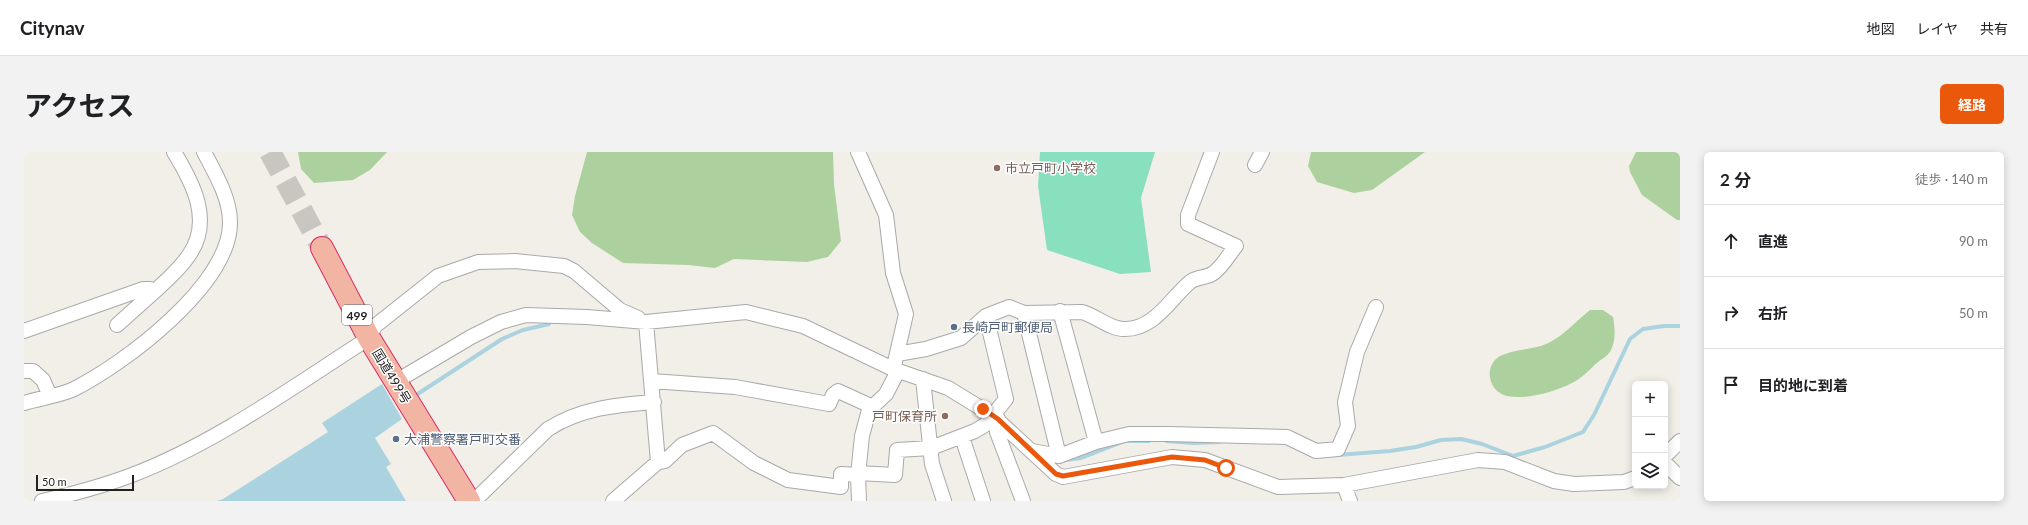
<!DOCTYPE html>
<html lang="ja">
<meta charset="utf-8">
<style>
body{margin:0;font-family:Lato,"Noto Sans JP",sans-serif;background:#f2f2f2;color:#202124}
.controls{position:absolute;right:12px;bottom:12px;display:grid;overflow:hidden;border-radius:6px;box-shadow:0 2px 10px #0003}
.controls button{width:36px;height:36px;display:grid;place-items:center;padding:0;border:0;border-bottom:1px solid #e0e0e0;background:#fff;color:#202124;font:20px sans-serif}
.scale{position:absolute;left:12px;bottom:10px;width:98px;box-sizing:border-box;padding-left:4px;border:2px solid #222;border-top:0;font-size:11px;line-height:14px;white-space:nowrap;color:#222;-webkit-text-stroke:3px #fff;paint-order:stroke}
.stop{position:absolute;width:12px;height:12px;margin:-9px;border:3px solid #ea580c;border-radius:50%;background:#fff}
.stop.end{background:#ea580c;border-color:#fff;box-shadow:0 1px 4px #0008}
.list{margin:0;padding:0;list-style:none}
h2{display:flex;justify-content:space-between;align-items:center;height:52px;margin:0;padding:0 16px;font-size:17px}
h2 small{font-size:13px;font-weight:400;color:#757577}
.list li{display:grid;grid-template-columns:26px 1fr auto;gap:12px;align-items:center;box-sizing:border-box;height:72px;padding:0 16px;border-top:1px solid #e0e0e0}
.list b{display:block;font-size:15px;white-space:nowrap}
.list em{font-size:13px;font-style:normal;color:#757577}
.icon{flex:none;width:22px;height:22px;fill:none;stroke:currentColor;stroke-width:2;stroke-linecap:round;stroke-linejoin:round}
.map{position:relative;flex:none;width:1656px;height:349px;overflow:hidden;border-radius:6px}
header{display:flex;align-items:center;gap:24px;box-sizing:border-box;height:56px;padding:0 20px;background:#fff;border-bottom:1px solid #e0e0e0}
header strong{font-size:19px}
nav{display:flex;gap:22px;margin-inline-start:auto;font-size:14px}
.intro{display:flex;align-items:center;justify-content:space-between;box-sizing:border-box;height:96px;padding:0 24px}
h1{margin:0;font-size:28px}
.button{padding:10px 18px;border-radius:6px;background:#ea580c;color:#fff;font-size:14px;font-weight:700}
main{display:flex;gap:24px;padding:0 24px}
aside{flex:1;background:#fff;border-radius:6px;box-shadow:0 2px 10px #0003}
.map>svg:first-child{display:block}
</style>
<header>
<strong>Citynav</strong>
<nav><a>地図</a><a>レイヤ</a><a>共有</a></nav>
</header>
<div class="intro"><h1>アクセス</h1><a class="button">経路</a></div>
<main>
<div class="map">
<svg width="1656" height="349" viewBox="0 0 1656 349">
<rect width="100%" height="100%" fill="#f2efe9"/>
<!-- forest -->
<path fill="#add19e" d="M274 0H363L346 18 329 28 290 31 277 17Z
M563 0H809L810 32 817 89 804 105 783 110 710 107 691 116 664 113 599 111 568 91 556 80 548 63 551 44Z
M1287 0H1401L1348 38 1330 41 1293 30 1284 14Z
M1612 0H1656V68H1653L1618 43 1606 20 1605 14Z
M1566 158H1579L1589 165C1591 177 1592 187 1587 198 1585 203 1578 207 1574 210 1566 217 1557 227 1548 231 1530 240 1502 248 1483 244 1465 240 1460 217 1473 206 1482 199 1506 197 1517 194 1536 188 1551 170 1566 158Z"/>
<!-- pitch -->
<path fill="#88e0be" d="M1016 0H1131L1117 46 1127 120 1096 122 1023 98 1014 34Z"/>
<!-- water -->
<path fill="#aad3df" d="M358 232 378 267 351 286 367 312 362 315 382 349H193L199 347 304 280 298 271Z"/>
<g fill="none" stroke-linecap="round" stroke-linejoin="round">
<!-- stream -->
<path stroke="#aad3df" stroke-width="4" d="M389 245 478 187 499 178 525 172
M1142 289 1170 291 1195 290
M1314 303 1366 299 1392 295 1417 288 1437 287 1458 292 1489 304 1521 295 1559 280 1570 263 1606 187 1619 177 1640 174H1656
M1041 308 1057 306 1101 289H1125"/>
<!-- trunk-tunnel -->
<path stroke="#c8c6c1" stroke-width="22" stroke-dasharray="22 11" stroke-linecap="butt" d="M246 0 298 96"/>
<defs>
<path id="minor" d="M834 0 862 63 869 121 882 162 871 210
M1231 13 1238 0
M1036 159 1072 290
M1000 161 1035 304
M622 170 634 310
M93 173 131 139
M0 179 119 137H126L131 139C143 128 156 117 165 103 189 69 169 31 150 0
M873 202 902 197 937 186 962 164 985 155 1000 161 1058 160C1072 164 1086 177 1100 177 1130 178 1146 147 1166 130 1172 125 1181 126 1188 122 1198 116 1205 102 1212 94L1164 72V63L1188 0
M0 219H9L19 228 26 244
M899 227 908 312 920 349
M628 229 711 235 805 252 809 243 814 239 847 254
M371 230 447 185 477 170 502 163 563 165 622 170 722 160 779 174 869 217 924 236 968 263 1032 322 1039 325 1148 305 1181 308 1254 335 1320 333 1454 308 1481 310 1530 329 1550 332 1600 330 1611 326
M0 251C16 246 35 244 50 237 100 212 207 132 206 70 206 46 191 21 180 0
M974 267 973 280 999 349
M938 285 959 349
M1008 299 1035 304 1072 290 1105 282H1143L1263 285 1292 299 1314 297 1324 274 1321 250 1333 200 1352 155
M1641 304 1656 289
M1641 311 1656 326
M834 321 871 323 873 298 907 296 951 279 961 273 982 247 962 164
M834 323 838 284 845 258 862 242 874 219
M1320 333 1326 349
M18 349C49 342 79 334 108 323 192 291 270 234 345 186L351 174 414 124 454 110 491 109 540 114 550 119 596 158 614 166
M450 349 524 277C557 256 592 253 630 250
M589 349 634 310 641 309 658 293 689 281 730 311 764 328 817 335V322L834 323 835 349"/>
<path id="trunk" d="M298 96 345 186 445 349"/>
</defs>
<!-- minor casing -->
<use href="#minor" stroke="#a9a9a9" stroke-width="16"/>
<!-- trunk casing -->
<use href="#trunk" stroke="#dc2a67" stroke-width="24"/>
<!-- minor -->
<use href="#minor" stroke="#fff" stroke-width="14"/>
<!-- trunk -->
<use href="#trunk" stroke="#f2b4a3" stroke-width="22"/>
</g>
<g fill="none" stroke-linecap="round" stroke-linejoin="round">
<!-- route -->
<path stroke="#ea580c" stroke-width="5" d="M959 257 974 267 1032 322 1039 324 1148 305 1181 308 1202 316"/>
</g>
<!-- markers -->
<g fill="#8d6e63" stroke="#fff" stroke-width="1.5">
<circle cx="973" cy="16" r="4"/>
<circle cx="921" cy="264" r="4"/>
</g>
<g fill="#5c6f8a" stroke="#fff" stroke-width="1.5">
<circle cx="930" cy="175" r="4"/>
<circle cx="372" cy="287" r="4"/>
</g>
<g text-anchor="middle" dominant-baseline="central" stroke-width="3" stroke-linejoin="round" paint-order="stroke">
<!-- shield labels -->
<rect fill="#fff" stroke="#646464" stroke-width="1" x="318" y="153" width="30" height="20" rx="3"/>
<g font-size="12" font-weight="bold" fill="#222">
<text x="333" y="163">499</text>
</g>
<!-- education labels -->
<g font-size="13" fill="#785e54" stroke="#fff" text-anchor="start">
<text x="981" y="16">市立戸町小学校</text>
<text x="913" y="264" text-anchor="end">戸町保育所</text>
</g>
<!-- service labels -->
<g font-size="13" fill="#4e5e75" stroke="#fff" text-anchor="start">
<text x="938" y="175">長崎戸町郵便局</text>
<text x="380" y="287">大浦警察署戸町交番</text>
</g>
<!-- street labels -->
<g font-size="13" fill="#222" stroke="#fff">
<text transform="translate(368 224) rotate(59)">国道499号</text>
</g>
</g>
</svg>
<div class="controls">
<button>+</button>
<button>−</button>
<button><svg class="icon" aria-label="layers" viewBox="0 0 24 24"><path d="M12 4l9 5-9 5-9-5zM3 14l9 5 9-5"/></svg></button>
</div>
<div class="scale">50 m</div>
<div class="stop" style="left:1202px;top:316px"></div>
<div class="stop end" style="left:959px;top:257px"></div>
</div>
<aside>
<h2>2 分<small>徒歩 · 140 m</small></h2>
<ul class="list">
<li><svg class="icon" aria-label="ahead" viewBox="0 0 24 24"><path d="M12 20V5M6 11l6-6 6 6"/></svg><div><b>直進</b></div><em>90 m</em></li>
<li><svg class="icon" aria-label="right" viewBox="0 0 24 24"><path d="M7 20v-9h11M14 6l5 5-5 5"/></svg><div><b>右折</b></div><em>50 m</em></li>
<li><svg class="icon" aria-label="arrive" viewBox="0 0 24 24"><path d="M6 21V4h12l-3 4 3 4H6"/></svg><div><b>目的地に到着</b></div></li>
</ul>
</aside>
</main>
